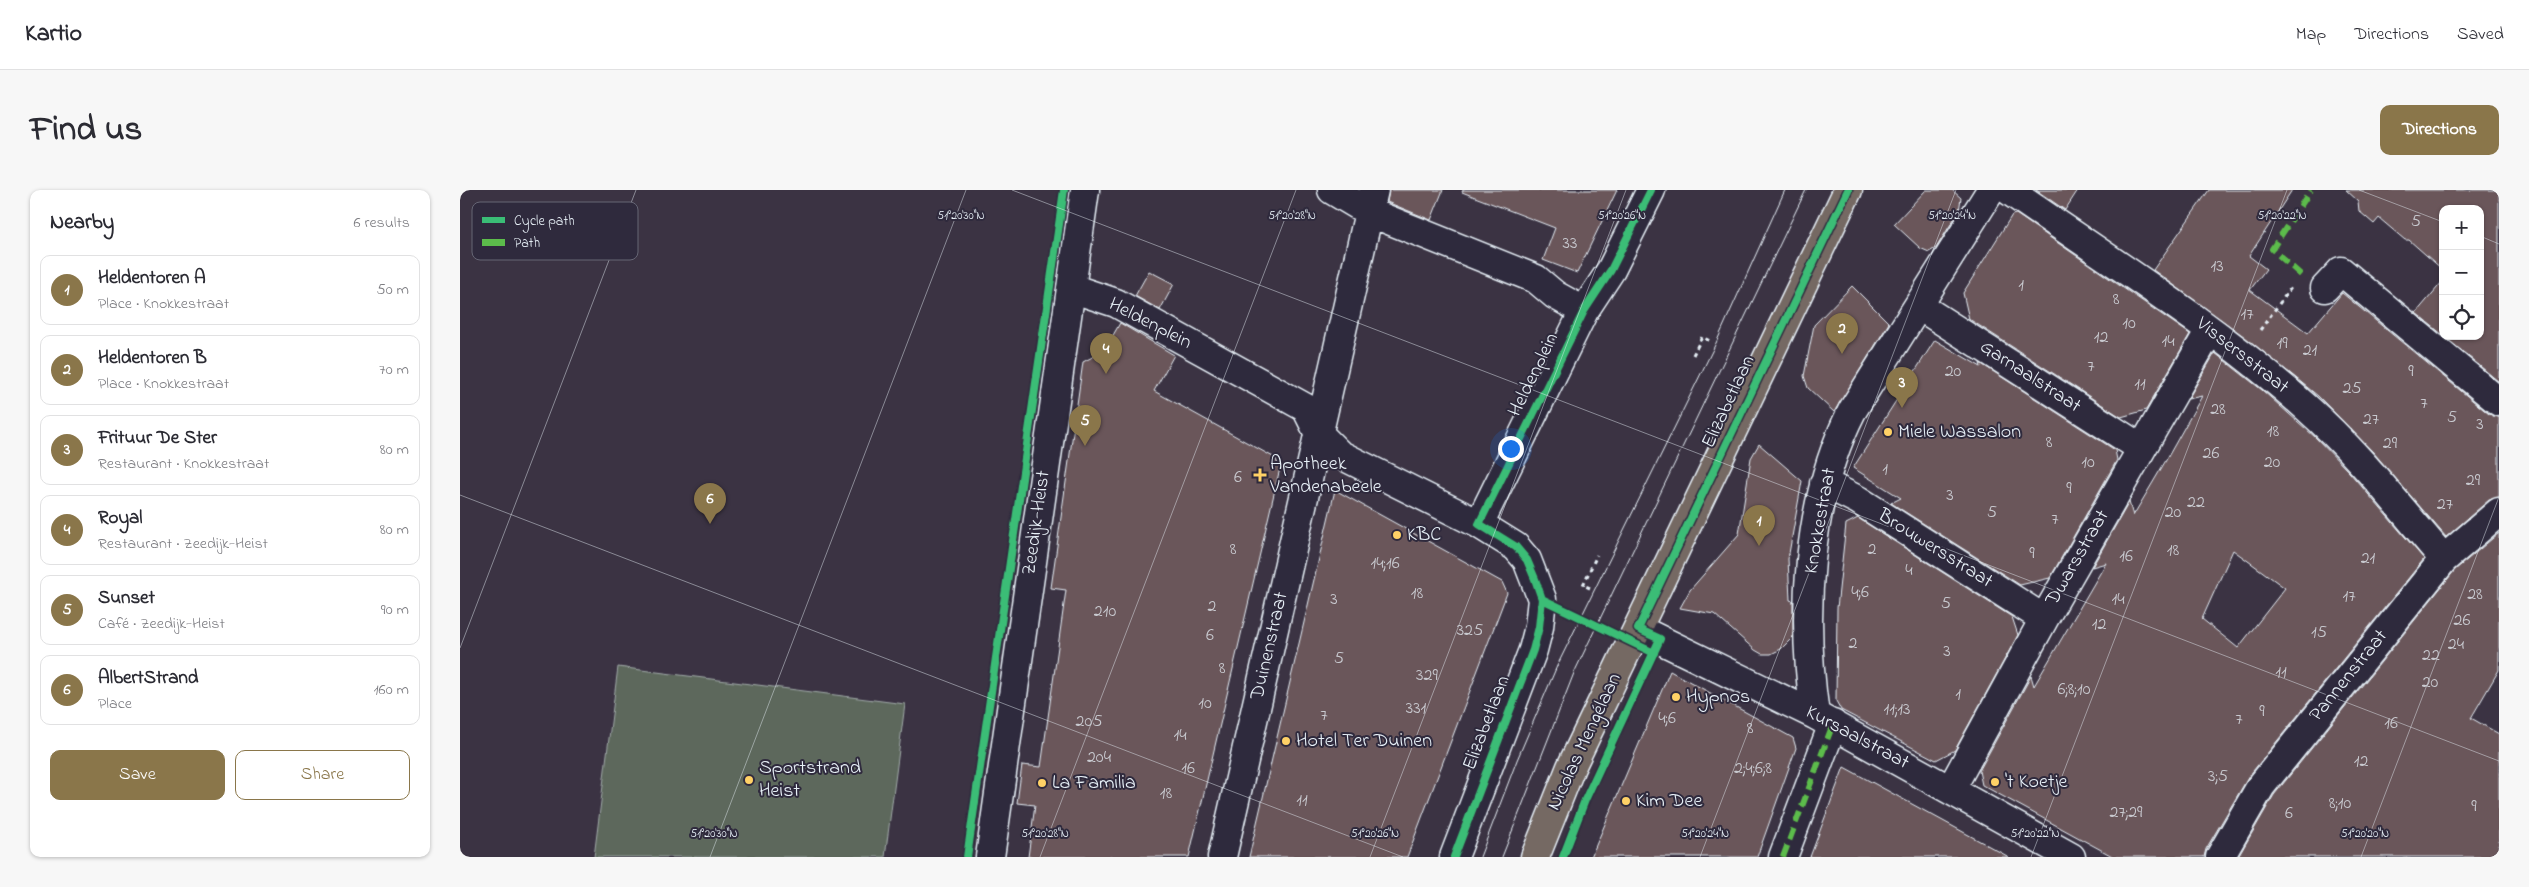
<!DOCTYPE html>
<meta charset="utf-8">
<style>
body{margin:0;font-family:"Indie Flower",sans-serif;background:#f7f7f7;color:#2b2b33}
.controls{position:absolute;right:15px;top:15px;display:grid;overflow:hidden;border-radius:10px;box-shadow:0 1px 4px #0004}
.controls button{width:45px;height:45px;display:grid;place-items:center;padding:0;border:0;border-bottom:1px solid #e1e1e2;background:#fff;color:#2b2b33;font:25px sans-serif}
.you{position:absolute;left:1050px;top:258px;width:18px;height:18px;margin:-12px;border:4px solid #fff;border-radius:50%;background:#1a73e8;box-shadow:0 0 0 8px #1a73e833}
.badge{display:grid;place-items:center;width:32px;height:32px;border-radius:50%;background:#8a764a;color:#fff;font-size:16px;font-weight:700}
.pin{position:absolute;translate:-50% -41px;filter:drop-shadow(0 1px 2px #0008)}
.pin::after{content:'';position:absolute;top:26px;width:18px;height:15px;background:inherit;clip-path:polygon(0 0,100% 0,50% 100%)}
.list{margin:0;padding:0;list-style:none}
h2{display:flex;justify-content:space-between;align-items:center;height:65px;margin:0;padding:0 20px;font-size:21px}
h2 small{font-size:16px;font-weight:400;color:#7c7c81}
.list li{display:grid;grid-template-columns:32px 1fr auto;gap:15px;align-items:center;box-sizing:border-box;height:70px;margin:0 10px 10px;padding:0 10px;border:1px solid #e1e1e2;border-radius:10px}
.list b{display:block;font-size:19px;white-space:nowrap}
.list p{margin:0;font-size:16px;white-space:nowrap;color:#7c7c81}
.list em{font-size:16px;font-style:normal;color:#7c7c81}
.actions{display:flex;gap:10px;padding:15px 20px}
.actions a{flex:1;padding:11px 0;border:1px solid #8a764a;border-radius:10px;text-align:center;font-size:18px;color:#8a764a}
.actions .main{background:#8a764a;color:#fff}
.icon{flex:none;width:28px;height:28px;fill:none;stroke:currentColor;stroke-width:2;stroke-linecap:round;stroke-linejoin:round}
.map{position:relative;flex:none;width:2039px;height:667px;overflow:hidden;border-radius:10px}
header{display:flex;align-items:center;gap:30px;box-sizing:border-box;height:70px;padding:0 25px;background:#fff;border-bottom:1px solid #e1e1e2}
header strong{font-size:24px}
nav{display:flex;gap:28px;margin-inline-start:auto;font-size:18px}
.intro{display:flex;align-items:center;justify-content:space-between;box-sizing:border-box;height:120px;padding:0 30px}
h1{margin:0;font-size:35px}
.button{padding:12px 22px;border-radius:10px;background:#8a764a;color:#fff;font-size:18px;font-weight:700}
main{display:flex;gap:30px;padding:0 30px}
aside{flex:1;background:#fff;border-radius:10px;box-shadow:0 1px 4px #0004}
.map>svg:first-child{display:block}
</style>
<header>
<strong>Kartio</strong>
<nav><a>Map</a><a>Directions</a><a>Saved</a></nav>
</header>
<div class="intro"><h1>Find us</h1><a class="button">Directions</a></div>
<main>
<aside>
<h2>Nearby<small>6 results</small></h2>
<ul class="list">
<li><span class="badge">1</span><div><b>Heldentoren A</b><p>Place · Knokkestraat</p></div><em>50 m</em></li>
<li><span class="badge">2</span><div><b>Heldentoren B</b><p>Place · Knokkestraat</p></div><em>70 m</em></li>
<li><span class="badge">3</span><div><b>Frituur De Ster</b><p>Restaurant · Knokkestraat</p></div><em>80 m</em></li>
<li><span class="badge">4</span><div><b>Royal</b><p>Restaurant · Zeedijk-Heist</p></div><em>80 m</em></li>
<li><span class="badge">5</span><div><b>Sunset</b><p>Café · Zeedijk-Heist</p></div><em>90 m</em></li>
<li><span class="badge">6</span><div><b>AlbertStrand</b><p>Place</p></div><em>160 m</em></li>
</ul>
<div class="actions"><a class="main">Save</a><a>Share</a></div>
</aside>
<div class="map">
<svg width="2039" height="667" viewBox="0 0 2039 667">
<rect width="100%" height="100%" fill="#3b3343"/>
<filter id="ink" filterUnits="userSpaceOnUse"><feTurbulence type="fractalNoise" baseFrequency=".02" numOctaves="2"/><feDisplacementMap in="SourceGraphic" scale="10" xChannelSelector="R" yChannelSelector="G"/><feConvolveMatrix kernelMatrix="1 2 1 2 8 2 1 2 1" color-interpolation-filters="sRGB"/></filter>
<g filter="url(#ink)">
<!-- green -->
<path fill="#5d685c" stroke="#a2acaa" d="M158 477 445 514 425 667H134Z"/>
<!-- building -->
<path fill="#6b565a" stroke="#e8f1f8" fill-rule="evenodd" d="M929 0H983L971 30 927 12Z
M1003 0H1157L1117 83 1083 70 1095 38 1002 2Z
M1466 0H1492L1501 8 1499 21 1476 58 1469 62 1460 58 1434 34Z
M1576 0H1618L1605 20Z
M1749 0H1832L1789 66 1806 79 1790 100 1848 143 1882 103 2029 224 2039 227V307L2029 310 1986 347 1913 262 1858 206 1785 147 1693 80Z
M1886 0H2039V192L1984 146H2020V19H1983V80L1949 50H1945L1919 28 1914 34 1899 21 1898 11Z
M1556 24 1730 144 1686 220 1661 227 1509 129 1503 103 1552 25Z
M689 81 714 94 700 120 675 106Z
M1983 91V145L1956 123Z
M1392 96 1429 133 1374 222 1348 198 1344 186 1354 135Z
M660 133 714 165 694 201 815 268 820 278 729 667H568L575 615 557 613 562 575 581 577 606 400 591 398 623 172 644 161Z
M1475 150 1521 177 1520 173 1655 260 1657 270 1590 388 1560 395 1431 313 1441 308 1393 278Z
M1755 163 1802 200 1855 247 1890 283 1964 369 1789 586 1746 659 1744 667H1654L1522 595 1519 581 1571 486 1574 496 1646 373 1632 377 1669 312 1673 326 1705 272 1742 206 1728 209ZM1773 360 1825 398 1778 458 1742 429Z
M1299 254 1342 291 1328 369 1330 410 1333 411V447L1321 459 1311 464H1302L1295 460 1254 424 1220 418 1230 400 1279 344 1291 268Z
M875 300 1042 392 1047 403 947 667H789Z
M1398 328 1552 427 1558 445 1495 560 1476 570 1381 520 1376 511 1377 418 1386 334Z
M2039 343V480L2011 528 2039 544V667H1778L1814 605 1995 380Z
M1210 481 1333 548 1336 558 1297 667H1131Z
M1384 577 1549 667H1350Z"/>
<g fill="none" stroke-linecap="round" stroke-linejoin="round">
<defs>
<path id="street" d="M872 0 909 22 1076 89 1095 105 1124 121
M1548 0C1649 70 1755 136 1847 218 1898 263 1940 318 1984 369
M611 98 656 113 846 218 859 244 879 264 1019 334 1056 357 1067 370 1082 409 1079 437 1073 460 994 667
M1865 98 1881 81 2039 212
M1459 116 1681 258
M1364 293 1398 310 1584 429
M1019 334 1124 121 1151 80 1191 0
M1178 439 1355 525 1611 667
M1355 525C1341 427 1346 311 1392 221L1531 0
M1491 599 1584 429 1750 140
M530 667 625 0
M762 667 914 0
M1323 667 1373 534
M1760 667 1801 596 1984 369 2039 322"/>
<path id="primary" d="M1075 667 1111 577 1388 0"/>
</defs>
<!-- street casing -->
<use href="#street" stroke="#e8f1f8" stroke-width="31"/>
<!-- primary casing -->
<use href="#primary" stroke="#e8f1f8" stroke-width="31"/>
<!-- path -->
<path stroke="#e8f1f8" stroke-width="3" stroke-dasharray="4 4" stroke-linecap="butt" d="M1800 140 1833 95
M1233 165 1242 147 1250 151
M1130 398 1123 395 1137 365"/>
<!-- street -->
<use href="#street" stroke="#2f2a3d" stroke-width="28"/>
<!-- primary -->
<use href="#primary" stroke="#756964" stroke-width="28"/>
<!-- tram -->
<path stroke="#e8f1f8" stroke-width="1" d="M1020 667 1057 570 1097 476 1256 153 1325 0
M1042 667 1114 483 1346 0"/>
<!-- quiet -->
<path stroke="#5cbc4b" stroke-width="6" stroke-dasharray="12 6" stroke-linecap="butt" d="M1841 85 1812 59 1851 0
M1323 667 1373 534"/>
<defs>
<path id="cycleway" d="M1082 409 1194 463
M507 667 604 0
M994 667 1073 460 1079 437 1082 409 1075 389 1067 370 1056 357 1019 334 1124 121 1151 80 1191 0
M1103 667 1125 610 1200 449 1178 439 1388 0"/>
</defs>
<!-- cycleway casing -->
<use href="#cycleway" stroke="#2f2a3d" stroke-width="11"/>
<!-- cycleway -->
<use href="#cycleway" stroke="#3abd76" stroke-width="8"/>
</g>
</g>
<!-- ticks -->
<path fill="none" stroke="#e8f1f8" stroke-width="1" stroke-opacity="0.45" d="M552 0 2039 571M1899 0 1983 32M2020 46 2039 54M0 305 943 667M0 458 176 0M250 667 506 0M580 667 836 0M910 667 1166 0M1240 667 1496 0M1571 667 1827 0M1901 667 2039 307"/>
<!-- markers -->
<g fill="#ffd166" stroke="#2f2a3d" stroke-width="2">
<circle cx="1428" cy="242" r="5"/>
<path d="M797.5 277.5h5v5h5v5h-5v5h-5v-5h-5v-5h5z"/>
<circle cx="937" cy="345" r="5"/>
<circle cx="1216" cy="507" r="5"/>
<circle cx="826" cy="551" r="5"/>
<circle cx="289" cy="590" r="5"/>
<circle cx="1535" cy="592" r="5"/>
<circle cx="582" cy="593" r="5"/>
<circle cx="1166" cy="611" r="5"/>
</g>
<g text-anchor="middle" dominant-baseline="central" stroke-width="4" stroke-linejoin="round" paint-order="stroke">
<!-- number labels -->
<g font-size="18" fill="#c9cad0">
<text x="1956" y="32">5</text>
<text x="1110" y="54">33</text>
<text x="1757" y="77">13</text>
<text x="1561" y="96">1</text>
<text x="1656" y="110">8</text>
<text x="1787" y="125">17</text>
<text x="1669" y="134">10</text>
<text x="1641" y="148">12</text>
<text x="1708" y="152">14</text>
<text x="1822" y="154">19</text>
<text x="1850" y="161">21</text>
<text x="1631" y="177">7</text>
<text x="1493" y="182">20</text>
<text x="1951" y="182">9</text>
<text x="1680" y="195">11</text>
<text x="1892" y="199">25</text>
<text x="1964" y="214">7</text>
<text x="1758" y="220">28</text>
<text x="1992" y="228">5</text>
<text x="1911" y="230">27</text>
<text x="2020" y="235">3</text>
<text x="1813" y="242">18</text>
<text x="1589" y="253">8</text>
<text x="1930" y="254">29</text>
<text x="1751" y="264">26</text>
<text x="1628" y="273">10</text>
<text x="1812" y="273">20</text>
<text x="1425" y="280">1</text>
<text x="778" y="288">6</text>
<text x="2013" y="291">29</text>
<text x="1609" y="299">9</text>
<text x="1490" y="306">3</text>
<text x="1736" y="313">22</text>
<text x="1985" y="315">27</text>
<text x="1532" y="323">5</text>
<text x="1713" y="323">20</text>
<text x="1595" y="330">7</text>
<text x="773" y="360">8</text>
<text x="1412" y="360">2</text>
<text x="1713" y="361">18</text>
<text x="1572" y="364">9</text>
<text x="1666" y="367">16</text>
<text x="1908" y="369">21</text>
<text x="925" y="374">14;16</text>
<text x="1449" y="381">4</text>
<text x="1400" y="403">4;6</text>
<text x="957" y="404">18</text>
<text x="2015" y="405">28</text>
<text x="1889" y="407">17</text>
<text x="874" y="410">3</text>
<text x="1658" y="410">14</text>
<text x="1486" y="414">5</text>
<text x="752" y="417">2</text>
<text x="645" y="422">210</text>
<text x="2002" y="431">26</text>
<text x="1639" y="435">12</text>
<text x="1010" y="441">325</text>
<text x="1859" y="443">15</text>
<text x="750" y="446">6</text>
<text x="1393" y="454">2</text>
<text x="1996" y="455">24</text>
<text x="1487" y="462">3</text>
<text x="1971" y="466">22</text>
<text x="879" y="469">5</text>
<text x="762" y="479">8</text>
<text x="1821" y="483">11</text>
<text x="967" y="486">329</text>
<text x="1970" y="493">20</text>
<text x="1614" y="500">6;8;10</text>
<text x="1498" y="505">1</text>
<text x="745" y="514">10</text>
<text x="956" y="519">331</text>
<text x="1437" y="520">11;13</text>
<text x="1802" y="522">9</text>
<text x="864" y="526">7</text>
<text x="1207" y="529">4;6</text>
<text x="1779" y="530">7</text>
<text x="629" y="532">205</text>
<text x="1931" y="534">16</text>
<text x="1290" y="539">8</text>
<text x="720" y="546">14</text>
<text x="639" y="568">204</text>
<text x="1901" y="572">12</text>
<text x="728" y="579">16</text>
<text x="1293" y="579">2;4;6;8</text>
<text x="1758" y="587">3;5</text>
<text x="706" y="604">18</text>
<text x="842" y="611">11</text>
<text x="1880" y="614">8;10</text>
<text x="2014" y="617">9</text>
<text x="1666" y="623">27;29</text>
<text x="1829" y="624">6</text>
</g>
<!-- street labels -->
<g font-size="20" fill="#e8f1f8" stroke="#2f2a3d">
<text transform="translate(690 134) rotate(27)">Heldenplein</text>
<text transform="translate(1782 166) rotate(38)">Vissersstraat</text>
<text transform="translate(1074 185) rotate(-64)">Heldenplein</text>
<text transform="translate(1570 187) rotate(33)">Garnaalstraat</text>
<text transform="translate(1269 212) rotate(-65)">Elizabetlaan</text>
<text transform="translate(1361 331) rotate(-80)">Knokkestraat</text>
<text transform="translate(577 333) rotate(-82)">Zeedijk-Heist</text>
<text transform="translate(1475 359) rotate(32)">Brouwersstraat</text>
<text transform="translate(1618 368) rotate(-60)">Dwarsstraat</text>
<text transform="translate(810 456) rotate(-77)">Duinenstraat</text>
<text transform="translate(1889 486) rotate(-51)">Pannenstraat</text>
<text transform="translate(1027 533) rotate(-69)">Elizabetlaan</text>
<text transform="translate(1397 548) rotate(28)">Kursaalstraat</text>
<text transform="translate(1125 552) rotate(-65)">Nicolas Mengélaan</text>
</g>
<!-- poi labels -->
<g font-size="20" fill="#e8f1f8" stroke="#2f2a3d" text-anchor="start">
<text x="1438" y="242">Miele Wassalon</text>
<text x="810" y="274">Apotheek<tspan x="810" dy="23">Vandenabeele</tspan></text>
<text x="947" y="345">KBC</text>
<text x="1226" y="507">Hypnos</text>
<text x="836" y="551">Hotel Ter Duinen</text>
<text x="299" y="578">Sportstrand<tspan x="299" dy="23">Heist</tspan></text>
<text x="1545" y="592">'t Koetje</text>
<text x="592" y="593">La Familia</text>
<text x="1176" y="611">Kim Dee</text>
</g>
</g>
<!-- legend -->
<rect x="12" y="12" width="166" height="58" rx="8" fill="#2f2a3d" stroke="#666675" stroke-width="1"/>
<rect x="22" y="27" width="23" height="6" fill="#3abd76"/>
<rect x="22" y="49" width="23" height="7" fill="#5cbc4b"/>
<g font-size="14" fill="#e8f1f8">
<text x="54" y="35">Cycle path</text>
<text x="54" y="57">Path</text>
</g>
<g font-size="12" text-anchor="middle" fill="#e8f1f8" stroke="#2f2a3d" stroke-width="4" stroke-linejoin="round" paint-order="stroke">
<text x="832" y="29">51°20'28"N</text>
<text x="1162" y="29">51°20'26"N</text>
<text x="1822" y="29">51°20'22"N</text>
<text x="501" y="29">51°20'30"N</text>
<text x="1492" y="29">51°20'24"N</text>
<text x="254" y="647">51°20'30"N</text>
<text x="585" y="647">51°20'28"N</text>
<text x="915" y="647">51°20'26"N</text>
<text x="1245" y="647">51°20'24"N</text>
<text x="1575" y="647">51°20'22"N</text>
<text x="1905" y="647">51°20'20"N</text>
</g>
</svg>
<div class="controls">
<button>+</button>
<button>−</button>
<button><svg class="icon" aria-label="locate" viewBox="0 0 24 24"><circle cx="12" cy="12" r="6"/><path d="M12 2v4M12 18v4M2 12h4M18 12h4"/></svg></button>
</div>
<div class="you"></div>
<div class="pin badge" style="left:1299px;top:356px">1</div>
<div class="pin badge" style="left:1382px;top:164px">2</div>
<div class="pin badge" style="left:1442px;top:218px">3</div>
<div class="pin badge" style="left:646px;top:184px">4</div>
<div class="pin badge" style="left:625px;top:256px">5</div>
<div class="pin badge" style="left:250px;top:334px">6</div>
</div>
</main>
